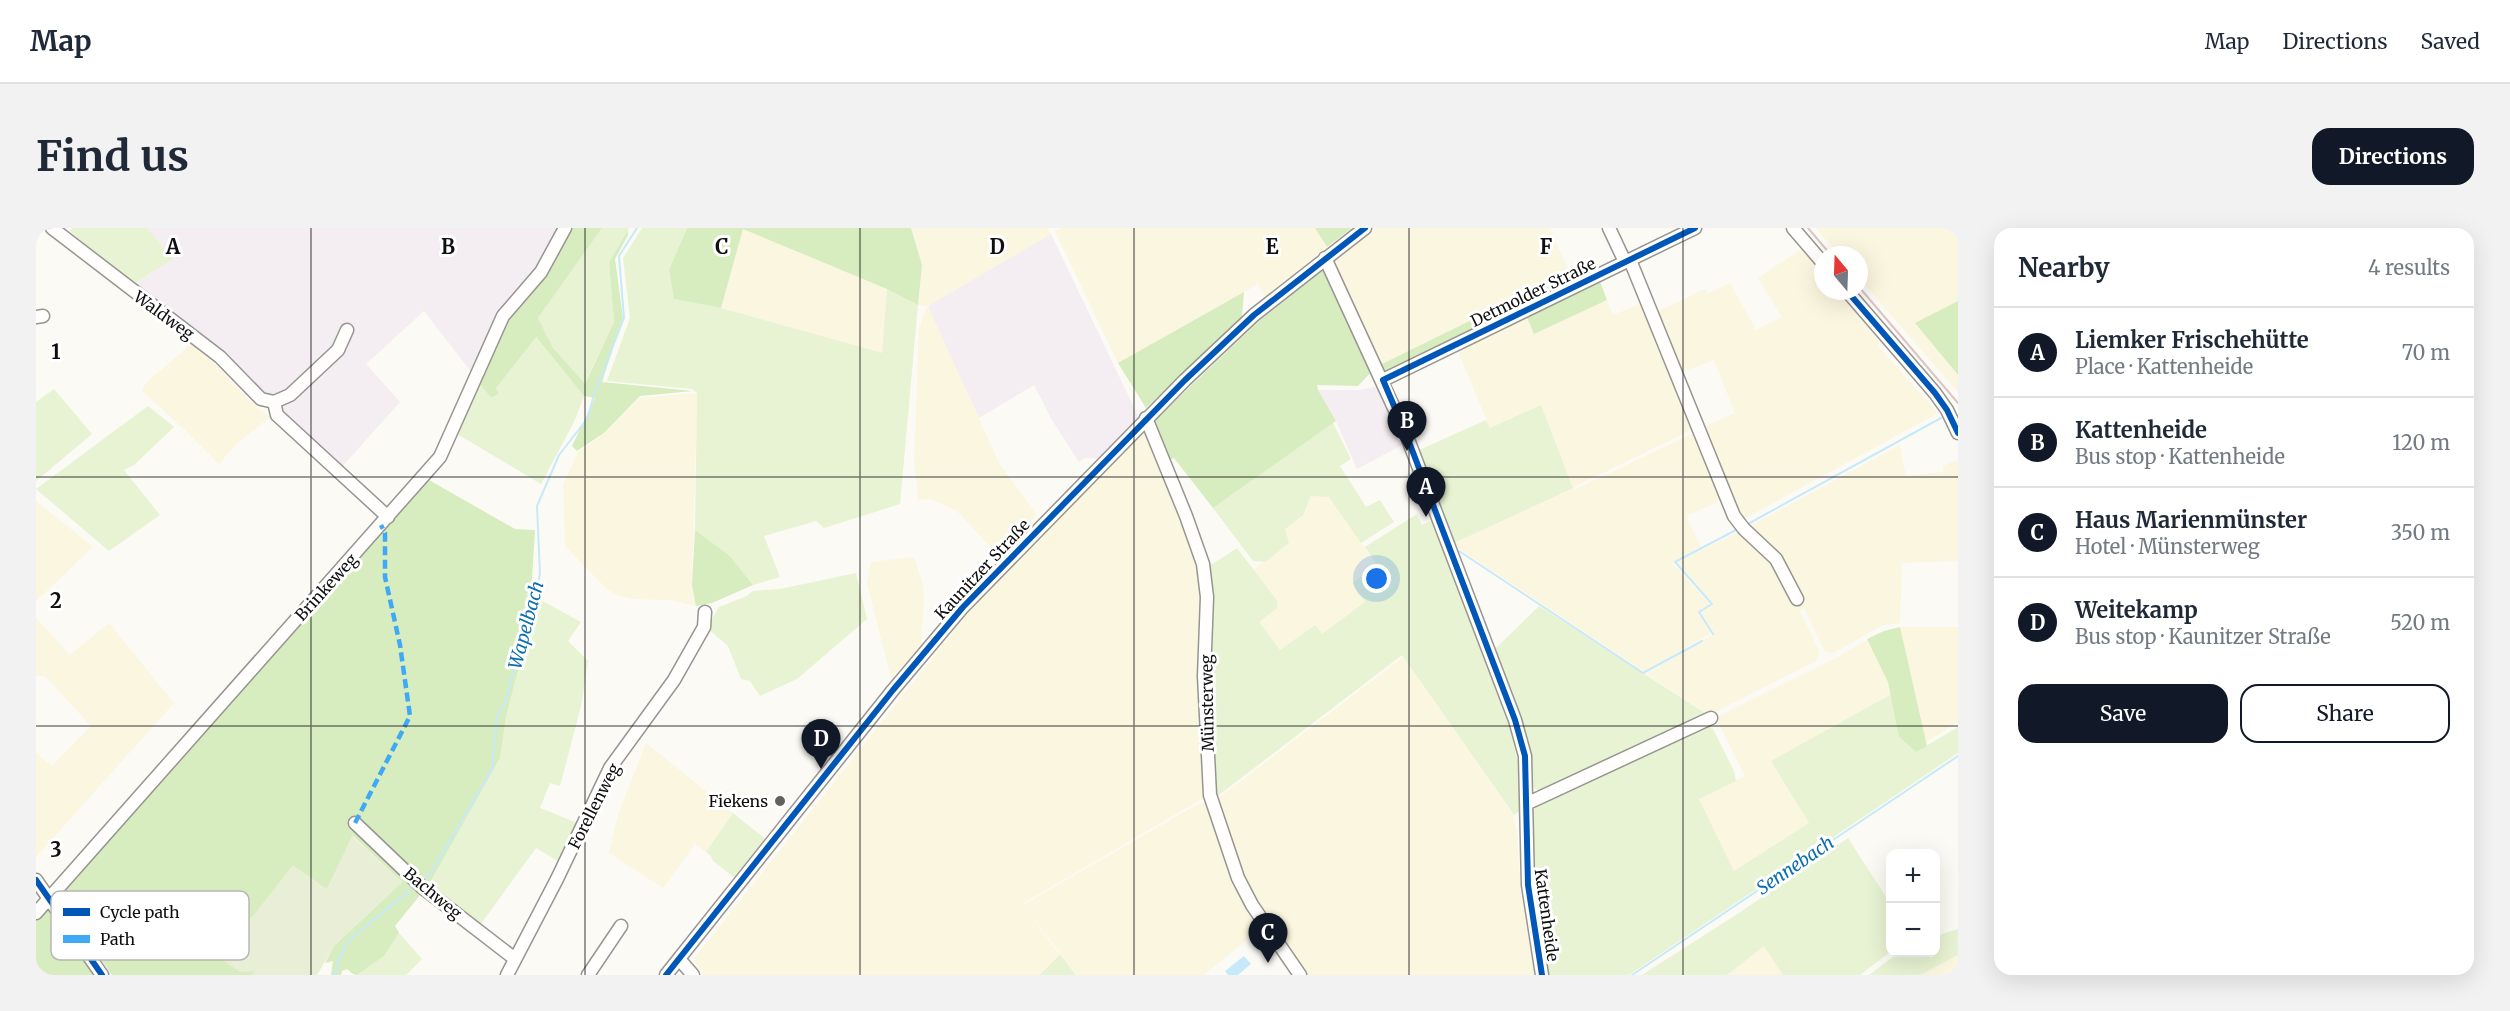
<!DOCTYPE html>
<meta charset="utf-8">
<style>
body{margin:0;font-family:Merriweather,serif;background:#f2f2f3;color:#1f2937}
.controls{position:absolute;right:18px;bottom:18px;display:grid;overflow:hidden;border-radius:12px;box-shadow:0 6px 24px #0002}
.controls button{width:54px;height:54px;display:grid;place-items:center;padding:0;border:0;border-bottom:2px solid #e0e1e3;background:#fff;color:#1f2937;font:30px sans-serif}
.compass{position:absolute;left:1778px;top:18px;width:54px;height:54px;border-radius:50%;background:#fff;box-shadow:0 6px 24px #0002;rotate:341deg}
.you{position:absolute;left:1341px;top:351px;width:21px;height:21px;margin:-15px;border:4px solid #fff;border-radius:50%;background:#1a73e8;box-shadow:0 0 0 9px #1a73e833}
.badge{display:grid;place-items:center;width:39px;height:39px;border-radius:50%;background:#111827;color:#fff;font-size:20px;font-weight:700}
.pin{position:absolute;translate:-50% -50px;filter:drop-shadow(0 2px 3px #0008)}
.pin::after{content:'';position:absolute;top:32px;width:21px;height:18px;background:inherit;clip-path:polygon(0 0,100% 0,50% 100%)}
.list{margin:0;padding:0;list-style:none}
h2{display:flex;justify-content:space-between;align-items:center;height:78px;margin:0;padding:0 24px;font-size:26px}
h2 small{font-size:20px;font-weight:400;color:#747a83}
.list li{display:grid;grid-template-columns:39px 1fr auto;gap:18px;align-items:center;box-sizing:border-box;height:90px;padding:0 24px;border-top:2px solid #e0e1e3}
.list b{display:block;font-size:22px;white-space:nowrap}
.list p{margin:0;font-size:20px;white-space:nowrap;color:#747a83}
.list em{font-size:20px;font-style:normal;color:#747a83}
.actions{display:flex;gap:12px;padding:18px 24px}
.actions a{flex:1;padding:14px 0;border:2px solid #111827;border-radius:18px;text-align:center;font-size:21px;color:#111827}
.actions .main{background:#111827;color:#fff}
.map{position:relative;flex:none;width:1922px;height:747px;overflow:hidden;border-radius:18px}
header{display:flex;align-items:center;gap:36px;box-sizing:border-box;height:84px;padding:0 30px;background:#fff;border-bottom:2px solid #e0e1e3}
header strong{font-size:28px}
nav{display:flex;gap:33px;margin-inline-start:auto;font-size:21px}
.intro{display:flex;align-items:center;justify-content:space-between;box-sizing:border-box;height:144px;padding:0 36px}
h1{margin:0;font-size:42px}
.button{padding:15px 27px;border-radius:18px;background:#111827;color:#fff;font-size:21px;font-weight:700}
main{display:flex;gap:36px;padding:0 36px}
aside{flex:1;background:#fff;border-radius:18px;box-shadow:0 6px 24px #0002}
.map>svg:first-child{display:block}
</style>
<header>
<strong>Map</strong>
<nav><a>Map</a><a>Directions</a><a>Saved</a></nav>
</header>
<div class="intro"><h1>Find us</h1><a class="button">Directions</a></div>
<main>
<div class="map">
<svg width="1922" height="747" viewBox="0 0 1922 747">
<rect width="100%" height="100%" fill="#fcfaf4"/>
<!-- industrial -->
<path fill="#f4edf1" d="M111 0H523L501 42 461 87 436 145 388 83 330 136 364 174 304 241 245 185 238 167 226 166 96 57 137 31Z
M1015 6 1103 190 1062 230H1049L1043 234 1016 192 998 157 943 190 891 78Z
M1346 157 1370 215 1321 241 1300 193 1282 162H1324Z"/>
<!-- farmland -->
<path fill="#faf6df" d="M875 0H1011L1015 6 892 78 963 235 1001 287 961 326 921 283 895 271 882 272 878 232 883 101 891 78 882 77 886 37Z
M1024 0H1279L1291 19 1229 69 1222 56 1082 135 1019 3Z
M1340 0H1514L1533 44 1344 137 1298 32Z
M1780 0H1922V73L1879 95 1922 148V164L1823 50V27H1803Z
M707 1 851 61 846 126 685 80Z
M1767 20 1787 44V63H1802L1843 113 1842 118 1902 185 1706 292 1666 200 1699 185 1678 132 1643 145 1619 85 1669 61 1671 66 1694 55 1720 102 1746 89 1722 50Z
M1571 72 1577 87 1609 74 1659 200 1538 259V262L1660 204 1687 272 1650 288 1665 319 1636 335 1674 376 1662 384 1675 405 1608 444 1416 316 1537 259 1505 177 1454 200 1421 121 1490 87 1498 106Z
M155 116 182 139 213 173 234 189 200 216 183 236 147 200 106 163 109 156Z
M661 165 656 357 660 378 635 372 597 371 581 367 570 360 529 318 527 257 542 224 568 206 604 170Z
M1111 200 1164 338 1167 372 1169 569 986 676 1023 726 1002 747H668L657 732 933 384Z
M1864 217 1870 248 1907 244V238L1922 232V333L1866 335 1864 395 1847 397 1797 425 1789 424 1768 380 1764 383 1784 425 1780 433 1673 487 1610 446 1678 406 1664 384 1677 376 1640 335 1712 299Z
M1275 268 1293 269 1341 338 1329 374 1286 406 1279 397 1244 422 1223 394 1241 380 1242 374 1217 342 1253 315 1249 301 1267 287Z
M0 273 57 319 0 373Z
M878 329 887 356 888 372 885 417 855 450 831 355 835 334Z
M0 390 34 427 73 395 138 475 0 629V525L16 538 55 498 9 448H0Z
M1864 399H1922V494L1890 514Z
M1831 412 1847 440 1856 466 1735 533 1773 595 1698 643 1663 571 1709 548 1682 494 1683 488 1802 429Z
M1367 429 1477 587 1481 605 1485 668 1499 747H1270L1217 674 1180 572Z
M610 515 697 585 670 624 659 616 627 660 573 625 582 587Z
M1171 573 1225 700 1168 747H1041L987 677 1155 580Z
M1728 717 1747 747H1691Z
M1922 727V747H1884Z"/>
<!-- green -->
<path fill="#e7f3d2" d="M36 0H111L137 31 96 57 34 3Z
M566 0H593L573 34 578 94 548 157 517 120 502 90Z
M606 0H651L633 42 638 71 685 80 846 125 851 61 882 77 864 276 788 300 780 293 728 308 744 349 717 357 694 328 659 302 661 165 656 161 571 153 594 90 587 30Z
M499 108 548 168 538 194 505 256 421 206 442 154 463 166 460 160Z
M18 161 56 206 0 253V174Z
M1505 177 1537 260 1416 316 1381 223 1450 192 1454 200Z
M112 178 138 199 98 237 88 242 124 287 73 323 0 261Z
M1297 195 1315 231 1304 238 1330 279 1344 272 1358 294 1325 315 1293 269 1275 268 1267 287 1249 301 1253 315 1229 334 1217 333 1177 280Z
M1381 286 1386 297 1397 292 1472 495 1482 533 1487 581 1478 587 1366 427 1179 570 1171 447 1172 339 1201 320 1242 374 1241 380 1223 394 1244 422 1279 397 1286 406 1329 374 1316 355 1341 338 1329 319Z
M820 345 831 391 761 451 724 468 714 453 705 451 692 418 671 400 683 379 711 368 717 363 744 361Z
M501 370 545 394 532 413 552 433 545 478 524 558 514 555 504 580 544 596 525 635 500 620 442 700 391 659 464 530 470 489Z
M1503 378 1672 487 1508 565 1498 560 1491 519 1456 424Z
M1856 466 1863 509 1880 524 1922 499V525L1593 747H1512L1496 657V585L1504 572 1671 497 1677 501 1698 543 1700 553 1663 571 1698 643 1773 595 1735 533Z
M697 585 732 613 700 651 677 633 675 628 670 624Z
M1812 610 1854 675V724L1824 747H1747L1728 718 1691 747H1606L1706 683Z
M1922 701V727L1884 747H1833L1862 725 1900 724V708Z
M363 705 386 731 370 747H321L348 728Z
M1024 726 1040 747H1003Z"/>
<!-- forest -->
<path fill="#d7ecbf" d="M535 0H566L502 90 517 120 549 156 578 94 573 34 592 2V7L579 31 587 90 566 154 657 163 604 168 568 205 541 223 536 218 559 170 548 168 500 109 460 160 463 166 455 169 442 154 463 101 513 41Z
M651 0H875L886 37 882 77 851 61 707 1 685 80 638 71 633 42Z
M1279 0H1316L1291 19Z
M1290 39 1338 141 1322 158 1281 157 1282 162 1300 193 1177 280 1138 230 1127 235 1116 195 1222 94Z
M1533 44 1538 56 1350 148 1344 137Z
M1563 51 1571 72 1498 106 1490 87Z
M1208 64 1206 89 1110 180 1082 135Z
M1922 73V147L1879 95Z
M393 252 479 301 499 302 495 366 501 370 470 489 464 530 393 656 359 698 363 705 348 728 321 747 317 746 311 741 306 743 305 747H295L297 733 289 735 298 718 366 654 317 608 291 661 230 673 216 689 190 710 219 742 216 747H76L21 669Z
M659 302 694 328 717 357 676 375 660 378 656 357Z
M1864 399 1891 518 1880 524 1863 509 1852 454 1831 411 1848 403Z
M13 677 62 747H0V692Z"/>
<!-- cemetery -->
<path fill="#e9eed6" d="M316 608 366 654 298 718 281 747H216L218 743 204 744 188 733 185 723 190 710 216 689 257 637 291 661Z"/>
<!-- water -->
<path fill="#c7eafa" d="M1208 728 1215 736 1202 747H1192L1189 743Z"/>
<g fill="none" stroke-linecap="round" stroke-linejoin="round">
<!-- stream -->
<path stroke="#c7eafa" stroke-width="2" d="M1710 297 1905 190
M1423 323 1607 445 1666 413
M1677 406 1663 384 1676 376 1639 334 1700 302
M387 652 396 644 456 541 461 489 470 473 481 428 490 405 504 346 501 278 523 227 551 191 559 164 588 90 583 28 601 0
M299 747 303 731 312 713 379 658
M1596 747 1922 528"/>
<defs>
<path id="minor" d="M16 0 184 129 225 171 238 174 254 167 302 122 311 102
M1573 0 1589 34
M1757 0 1787 35
M1289 30 1370 206 1479 492 1489 528 1492 657 1506 747
M1594 32 1698 288 1708 301 1740 331 1761 371
M1811 63 1899 165 1911 182 1922 205
M0 89 7 88
M1347 152 1659 0
M238 174 241 187 352 289
M1110 190 1150 288 1167 336 1171 369 1168 448 1174 567 1202 650 1216 677 1264 747
M1492 575 1675 490
M319 595 387 660 479 731
M0 652 66 747
M0 685 404 229 467 88 505 44 529 0
M643 731 657 747
M471 747 521 651 574 540 638 452 668 399 669 384
M552 747 585 698
M630 747 857 462 927 379 1149 152 1218 87 1329 0"/>
</defs>
<!-- minor casing -->
<use href="#minor" stroke="#969592" stroke-width="15"/>
<!-- minor -->
<use href="#minor" stroke="#fffefd" stroke-width="12"/>
<!-- rail -->
<path stroke="#dac4c4" stroke-width="2" d="M1772 0 1795 27
M1823 59 1922 175"/>
<!-- quiet -->
<path stroke="#3fa9f5" stroke-width="4.5" stroke-dasharray="9 4.5" stroke-linecap="butt" d="M319 595 374 488 364 417 349 349V305L345 297"/>
<defs>
<path id="cycleway" d="M1811 63 1899 165 1911 182 1922 205
M0 652 66 747
M630 747 857 462 927 379 1149 152 1218 87 1329 0
M1506 747 1492 657 1489 528 1479 492 1370 206 1347 152 1659 0"/>
</defs>
<!-- cycleway casing -->
<use href="#cycleway" stroke="#fff" stroke-width="10"/>
<!-- cycleway -->
<use href="#cycleway" stroke="#0057b8" stroke-width="6"/>
</g>
<!-- grid -->
<path fill="none" stroke="#0f0f0f" stroke-width="1.5" stroke-opacity="0.55" d="M275 0V747M549 0V747M824 0V747M1098 0V747M1373 0V747M1647 0V747M0 249H1922M0 498H1922"/>
<!-- markers -->
<circle fill="#62615f" stroke="#fff" stroke-width="2" cx="744" cy="573" r="6"/>
<g text-anchor="middle" dominant-baseline="central" stroke-width="6" stroke-linejoin="round" paint-order="stroke">
<!-- street labels -->
<g font-size="16" fill="#0f0f0f" stroke="#fff">
<text transform="translate(1497 64) rotate(-26)">Detmolder Straße</text>
<text transform="translate(128 87) rotate(36)">Waldweg</text>
<text transform="translate(946 341) rotate(-47)">Kaunitzer Straße</text>
<text transform="translate(290 359) rotate(-48)">Brinkeweg</text>
<text transform="translate(1171 475) rotate(-91)">Münsterweg</text>
<text transform="translate(558 578) rotate(-63)">Forellenweg</text>
<text transform="translate(397 665) rotate(40)">Bachweg</text>
<text transform="translate(1511 687) rotate(82)">Kattenheide</text>
</g>
<!-- poi labels -->
<g font-size="16" fill="#0f0f0f" stroke="#fff" text-anchor="end">
<text x="732" y="573">Fiekens</text>
</g>
<!-- water labels -->
<g font-size="18" font-style="italic" fill="#0a6eaf" stroke="#fff">
<text transform="translate(490 397) rotate(-75)">Wapelbach</text>
<text transform="translate(1759 637) rotate(-34)">Sennebach</text>
</g>
</g>
<!-- legend -->
<rect x="15" y="663" width="198" height="69" rx="9" fill="#fff" stroke="#b7b7b7" stroke-width="1.5"/>
<rect x="27" y="680" width="27" height="8" fill="#0057b8"/>
<rect x="27" y="707" width="27" height="8" fill="#3fa9f5"/>
<g font-size="16" fill="#0f0f0f">
<text x="64" y="690">Cycle path</text>
<text x="64" y="717">Path</text>
</g>
<g font-size="20" text-anchor="middle" font-weight="bold" fill="#0f0f0f" stroke="#fff" stroke-width="6" stroke-linejoin="round" paint-order="stroke">
<text x="137" y="26">A</text>
<text x="412" y="26">B</text>
<text x="686" y="26">C</text>
<text x="961" y="26">D</text>
<text x="1236" y="26">E</text>
<text x="1510" y="26">F</text>
<text x="20" y="131">1</text>
<text x="20" y="380">2</text>
<text x="20" y="629">3</text>
</g>
</svg>
<div class="controls">
<button>+</button>
<button>−</button>
</div>
<svg class="compass" viewBox="-18 -18 36 36"><path d="M0-13l5 13h-10z" fill="#e53935"/><path d="M0 13l5-13h-10z" fill="#747a83"/></svg>
<div class="you"></div>
<div class="pin badge" style="left:1390px;top:289px">A</div>
<div class="pin badge" style="left:1371px;top:223px">B</div>
<div class="pin badge" style="left:1232px;top:735px">C</div>
<div class="pin badge" style="left:785px;top:541px">D</div>
</div>
<aside>
<h2>Nearby<small>4 results</small></h2>
<ul class="list">
<li><span class="badge">A</span><div><b>Liemker Frischehütte</b><p>Place · Kattenheide</p></div><em>70 m</em></li>
<li><span class="badge">B</span><div><b>Kattenheide</b><p>Bus stop · Kattenheide</p></div><em>120 m</em></li>
<li><span class="badge">C</span><div><b>Haus Marienmünster</b><p>Hotel · Münsterweg</p></div><em>350 m</em></li>
<li><span class="badge">D</span><div><b>Weitekamp</b><p>Bus stop · Kaunitzer Straße</p></div><em>520 m</em></li>
</ul>
<div class="actions"><a class="main">Save</a><a>Share</a></div>
</aside>
</main>
